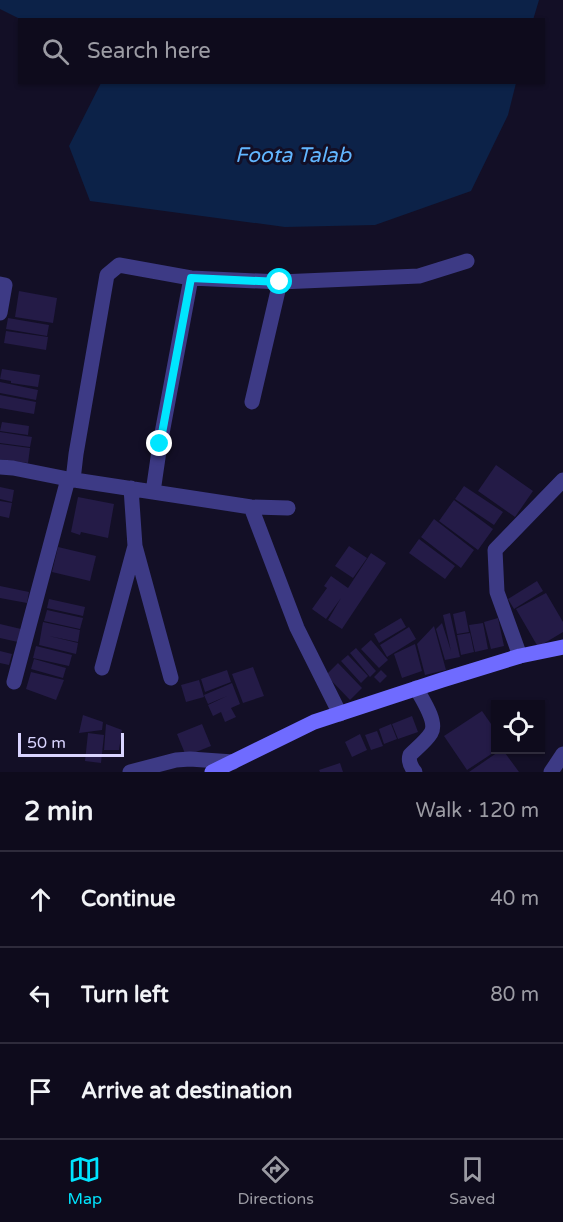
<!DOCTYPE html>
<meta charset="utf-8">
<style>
body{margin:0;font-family:"Varela Round",sans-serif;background:#1c1929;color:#f1f3f6}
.controls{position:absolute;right:18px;bottom:18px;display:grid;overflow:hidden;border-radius:0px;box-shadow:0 2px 4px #0004}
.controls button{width:54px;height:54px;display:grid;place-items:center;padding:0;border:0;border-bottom:2px solid #2e2b3b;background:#0e0b1c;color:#f1f3f6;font:30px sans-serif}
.scale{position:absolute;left:18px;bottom:15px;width:106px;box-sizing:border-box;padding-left:6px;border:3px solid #d9d4ff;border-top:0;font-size:16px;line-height:21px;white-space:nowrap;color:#d9d4ff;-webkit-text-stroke:4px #130f26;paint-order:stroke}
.stop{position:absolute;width:18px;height:18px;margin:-14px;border:4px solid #00e5ff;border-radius:50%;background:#fff}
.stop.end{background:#00e5ff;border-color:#fff;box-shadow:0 2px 6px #0008}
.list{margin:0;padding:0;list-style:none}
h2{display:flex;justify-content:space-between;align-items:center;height:78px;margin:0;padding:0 24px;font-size:26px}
h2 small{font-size:20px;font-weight:400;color:#9b9ba3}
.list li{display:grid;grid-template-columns:39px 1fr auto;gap:18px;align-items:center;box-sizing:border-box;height:96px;padding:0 24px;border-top:2px solid #2e2b3b}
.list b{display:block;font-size:22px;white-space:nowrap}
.list em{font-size:20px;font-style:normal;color:#9b9ba3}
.icon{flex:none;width:33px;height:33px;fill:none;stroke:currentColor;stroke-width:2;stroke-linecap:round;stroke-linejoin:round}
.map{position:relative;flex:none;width:563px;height:772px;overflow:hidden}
.search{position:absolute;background:#0e0b1c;box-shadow:0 2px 4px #0004;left:18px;right:18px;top:18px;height:66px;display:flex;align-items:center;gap:15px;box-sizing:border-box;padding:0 21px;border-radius:0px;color:#9b9ba3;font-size:22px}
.sheet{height:366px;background:#0e0b1c}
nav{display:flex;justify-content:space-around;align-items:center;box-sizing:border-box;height:84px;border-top:2px solid #2e2b3b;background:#0e0b1c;font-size:16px;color:#9b9ba3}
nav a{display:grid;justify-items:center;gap:3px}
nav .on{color:#00e5ff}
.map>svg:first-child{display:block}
</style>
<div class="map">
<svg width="563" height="772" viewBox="0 0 563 772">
<rect width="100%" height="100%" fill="#130f26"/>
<!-- water -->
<path fill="#0c2248" d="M0 0H539L533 20H22L0 9Z
M101 83V82L516 83 508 115 471 191 375 225 285 227 90 201 69 146Z"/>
<!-- building -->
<path fill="#241b47" d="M19 291 57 298 53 323 15 317Z
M8 318 49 325 47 336 6 329Z
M6 331 48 337 46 350 4 343Z
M2 369 40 375 38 387 11 383V381L0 379Z
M0 382 38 390 36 400 0 393Z
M0 395 36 402 34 414 0 408Z
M2 422 29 426 28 435 0 431Z
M0 432 32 437 30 447 0 443Z
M0 444 30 448 28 463 0 459Z
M496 465 533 491 515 517 478 491Z
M464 486 503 512 494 525 455 499Z
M0 487 14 490 12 502 0 499Z
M78 497 114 504 108 538 81 532 80 535 71 532Z
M454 500 493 529 478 550 439 521Z
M0 501 12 503 9 518 0 516Z
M434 519 474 550 461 568 421 537Z
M419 539 455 566 445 579 409 553Z
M349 546 367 558 353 578 335 566Z
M58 547 96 556 90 581 52 572Z
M371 553 386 563 342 629 328 620 341 598 326 619 312 609 327 588 324 586 331 576 348 588Z
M537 581 543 591 514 609 508 599Z
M0 586 29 592 27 603 0 598Z
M546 593 563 622V632L538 647 516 609Z
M49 599 85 607 83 616 47 608Z
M47 610 83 618 80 629 44 621Z
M465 611 469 632 457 634 453 614Z
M450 613 460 657 445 660 436 629 442 623 451 651 443 615Z
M401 618 406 627 379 643 374 634Z
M498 618 504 646 491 649 484 622Z
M43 622 80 630 78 642 49 636 78 643 76 654 39 645Z
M483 623 488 649 475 652 469 625Z
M0 624 21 629 18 642 0 638Z
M434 626 446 670 425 675 417 644Z
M409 627 416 639 387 657 380 645Z
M470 633 474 652 461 655 457 635Z
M371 640 388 660 379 668 361 649Z
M415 644 422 671 402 678 394 654Z
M36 646 72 655 69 666 33 658Z
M356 648 376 671 370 677 350 653Z
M0 651 12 654 9 665 0 663Z
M348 655 368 676 361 683 341 661Z
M34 659 66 668 63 678 31 669Z
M338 663 362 688 350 700 326 675Z
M253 667 264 696 243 703 232 674Z
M227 670 231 682 205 692 201 679Z
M381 670 387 676 380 683 374 677Z
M31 672 64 680 56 700 26 689Z
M199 680 204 697 186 702 181 685Z
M232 683 240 704 231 708 236 717 225 722 221 712 213 716 208 705 227 696 208 704 204 695Z
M482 711 496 731V751L467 770 444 736Z
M83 715 103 722 102 730 79 733Z
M412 716 418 732 398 739 392 724Z
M106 724 122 730 119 750H104Z
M202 724 211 746 186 756 177 734Z
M391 724 397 739 384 744 379 729Z
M377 731 383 746 371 750 365 735Z
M88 733 104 735 101 763 85 761Z
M360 734 367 750 352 757 345 742Z
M501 750H503L519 772H469Z
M340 763 343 772H320L319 770Z"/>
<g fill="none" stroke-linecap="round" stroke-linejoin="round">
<!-- street -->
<path stroke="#3d3a85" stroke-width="15" d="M0 284 5 285 0 313
M252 402 280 282
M0 467 13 468 68 479 14 682
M68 479 251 507 288 508
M73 480 76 454 107 275 119 265 191 278 280 282 419 276 467 261
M131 488 135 546 171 678
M153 492 160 444 191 278
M251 507 297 628 340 714
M520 656 497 592 495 550 563 480
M102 668 135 546
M130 772 176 760 190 759 233 762
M415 772C411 767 408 761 410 755 417 748 426 741 431 733 438 722 422 699 416 688
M551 772 563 754"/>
<!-- secondary -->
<path stroke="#6f6bff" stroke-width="15" d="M212 772 314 722 442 680 520 656 563 647"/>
</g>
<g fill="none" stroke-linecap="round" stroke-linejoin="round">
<!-- route -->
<path stroke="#00e5ff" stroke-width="8" d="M160 444 191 278 280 282"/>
</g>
<g text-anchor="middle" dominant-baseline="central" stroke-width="6" stroke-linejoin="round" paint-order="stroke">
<!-- water labels -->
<g font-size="21" font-style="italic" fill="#62b6ff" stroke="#130f26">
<text x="293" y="155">Foota Talab</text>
</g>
</g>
</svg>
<div class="controls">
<button><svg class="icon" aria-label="locate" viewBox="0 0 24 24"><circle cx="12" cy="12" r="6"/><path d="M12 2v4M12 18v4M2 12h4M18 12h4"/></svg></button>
</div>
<div class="scale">50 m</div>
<div class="stop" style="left:280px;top:282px"></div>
<div class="stop end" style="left:160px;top:444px"></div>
<div class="search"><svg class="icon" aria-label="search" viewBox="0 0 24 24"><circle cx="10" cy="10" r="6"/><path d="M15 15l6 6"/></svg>Search here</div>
</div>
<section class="sheet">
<h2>2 min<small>Walk · 120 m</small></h2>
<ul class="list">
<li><svg class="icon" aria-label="ahead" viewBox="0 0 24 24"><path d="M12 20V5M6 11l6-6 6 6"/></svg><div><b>Continue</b></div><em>40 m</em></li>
<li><svg class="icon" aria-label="left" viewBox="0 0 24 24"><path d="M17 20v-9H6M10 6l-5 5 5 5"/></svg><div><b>Turn left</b></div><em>80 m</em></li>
<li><svg class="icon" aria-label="arrive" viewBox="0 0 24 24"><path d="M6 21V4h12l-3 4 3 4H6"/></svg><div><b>Arrive at destination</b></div></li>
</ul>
</section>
<nav>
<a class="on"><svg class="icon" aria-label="map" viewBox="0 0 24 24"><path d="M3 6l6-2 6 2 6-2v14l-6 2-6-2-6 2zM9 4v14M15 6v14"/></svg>Map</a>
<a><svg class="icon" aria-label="directions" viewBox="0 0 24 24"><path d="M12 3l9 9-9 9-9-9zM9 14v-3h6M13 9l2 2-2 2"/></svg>Directions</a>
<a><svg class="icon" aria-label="saved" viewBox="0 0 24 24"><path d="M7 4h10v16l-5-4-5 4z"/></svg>Saved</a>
</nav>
